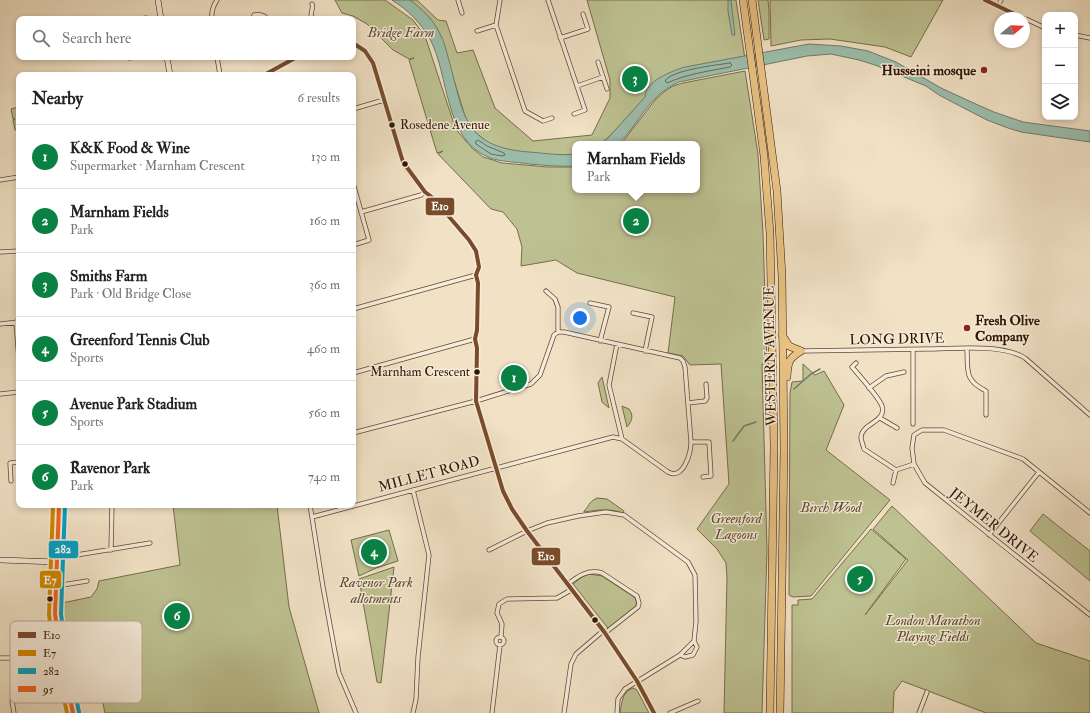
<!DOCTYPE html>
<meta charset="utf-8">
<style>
body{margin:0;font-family:"IM FELL Double Pica",serif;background:#f6f6f6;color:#222}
.controls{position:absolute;right:12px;top:12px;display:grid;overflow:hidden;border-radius:8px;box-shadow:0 2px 6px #0003}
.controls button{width:36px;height:36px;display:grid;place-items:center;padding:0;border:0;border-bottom:1px solid #e0e0e0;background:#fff;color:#222;font:20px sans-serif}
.compass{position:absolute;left:994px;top:12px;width:36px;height:36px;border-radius:50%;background:#fff;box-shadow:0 2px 6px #0003;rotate:71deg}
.you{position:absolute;left:580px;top:318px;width:14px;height:14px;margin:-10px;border:3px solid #fff;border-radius:50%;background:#1a73e8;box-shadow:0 0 0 6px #1a73e833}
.badge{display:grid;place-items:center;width:26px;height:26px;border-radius:50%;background:#0b8043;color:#fff;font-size:13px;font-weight:700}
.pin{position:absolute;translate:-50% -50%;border:2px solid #fff;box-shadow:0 1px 4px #0006}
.popup{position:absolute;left:572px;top:141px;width:128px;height:52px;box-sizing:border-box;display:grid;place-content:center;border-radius:8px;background:#fff;filter:drop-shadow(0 1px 3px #0005);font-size:13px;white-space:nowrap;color:#767676}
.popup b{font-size:15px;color:#222}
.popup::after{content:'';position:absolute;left:50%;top:100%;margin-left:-8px;border:8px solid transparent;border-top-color:#fff}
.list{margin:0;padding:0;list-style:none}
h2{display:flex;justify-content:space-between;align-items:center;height:52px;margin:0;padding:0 16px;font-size:17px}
h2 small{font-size:13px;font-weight:400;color:#767676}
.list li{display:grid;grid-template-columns:26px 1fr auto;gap:12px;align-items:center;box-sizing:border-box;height:64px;padding:0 16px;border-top:1px solid #e0e0e0}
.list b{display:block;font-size:15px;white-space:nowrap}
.list p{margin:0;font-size:13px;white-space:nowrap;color:#767676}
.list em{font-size:13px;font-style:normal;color:#767676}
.icon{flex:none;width:22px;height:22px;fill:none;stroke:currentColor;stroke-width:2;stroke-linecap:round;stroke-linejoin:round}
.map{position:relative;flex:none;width:1090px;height:713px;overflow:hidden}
.search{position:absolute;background:#fff;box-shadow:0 2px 6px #0003;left:16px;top:16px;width:340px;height:44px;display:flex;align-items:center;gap:10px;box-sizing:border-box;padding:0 14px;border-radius:8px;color:#767676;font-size:15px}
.panel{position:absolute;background:#fff;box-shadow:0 2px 6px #0003;left:16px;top:72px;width:340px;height:436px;border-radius:8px}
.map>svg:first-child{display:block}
</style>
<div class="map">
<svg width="1090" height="713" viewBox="0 0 1090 713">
<rect width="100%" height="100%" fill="#f1e2c6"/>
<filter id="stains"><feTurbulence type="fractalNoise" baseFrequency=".005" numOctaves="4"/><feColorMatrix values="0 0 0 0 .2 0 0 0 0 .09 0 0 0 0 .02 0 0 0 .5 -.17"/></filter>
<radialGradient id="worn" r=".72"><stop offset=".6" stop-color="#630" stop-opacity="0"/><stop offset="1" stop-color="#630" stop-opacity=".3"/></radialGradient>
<!-- green -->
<path fill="#bec292" stroke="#786c4a" d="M335 0H385L413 20 425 36 454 124 458 132 472 148 483 157 493 160 502 163 548 167H575V190H697V144H621L655 100 664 92 673 86 683 83 745 71 758 154 763 233 767 364H762L767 550 762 713H724L727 578 726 563 717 549 697 529 729 484 721 364 690 365 683 356 668 353 675 297 577 273 556 260 521 266 522 247 517 229 503 212 491 209 438 154 443 151 437 153 409 60 414 58 409 59 393 50 367 24 353 16 342 13Z
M410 0H417L438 20 446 21 457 53 473 50 495 108 533 141 592 135 610 98V80L587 0H736L745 59 693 67 644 100 602 144H575V155L518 154 492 146 475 132 467 121 464 113 440 34 428 16Z
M758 0H768L769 11V39L764 40Z
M770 0H943L911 57 885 47 830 39 801 40 771 46Z
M19 107V130H15L13 120 15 119H13L11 109Z
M803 364 815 375 824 371 844 405 826 450 890 500 811 596 793 597 789 595 790 393 792 382 803 381Z
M602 377 609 408 602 402 598 383Z
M622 406 629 409C634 416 632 421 627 427Z
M597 498 607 499 624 511 623 513C610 508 598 510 584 512V511C590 506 587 503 597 498Z
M173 505H277L289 607 319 713H105L90 643 67 647 63 624 62 603 91 597 97 589 99 581 180 565Z
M892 506 1036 643 1090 661V713H986L902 681 894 692 893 713H792V605H798V600L812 599 871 529 906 559 865 615 908 560 873 529Z
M1043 514 1090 551V581L1030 531Z
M389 530 398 561 376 568 359 576 351 540Z
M394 567 381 683 377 682 359 579Z
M589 574 602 576 634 597C637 601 637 603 635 608L609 628 607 627 573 584 582 577Z
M633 688 637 690 649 713H620C622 702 622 692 633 688Z"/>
<!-- water -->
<path fill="#9cbfae" stroke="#727b69" d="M392 0H410C422 9 434 20 440 34 444 41 446 49 448 57 464 112 461 147 529 152 545 153 560 156 575 154V166C560 167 544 165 529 164 517 162 502 162 490 158 443 139 450 77 430 39 421 23 408 10 392 0Z
M728 0 731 1 735 35H732L728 11Z
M809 44 841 46 868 51 896 62 941 88 978 105 994 112 1023 122 1090 131V142L1021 132 1008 128 987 120 956 104 939 95 926 86 875 65 859 60 831 54 807 56 679 82C646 97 642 121 618 144H600L608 138 645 97C645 81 672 71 685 67Z"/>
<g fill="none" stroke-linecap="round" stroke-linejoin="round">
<!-- shore -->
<path stroke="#676a58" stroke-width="1" d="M730 63 732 65 730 67C709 71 687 74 667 83L665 81C671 70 717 65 730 63Z
M476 141 478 140 487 146 504 153 505 155 502 156 491 154 476 144Z"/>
<!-- stream -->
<path stroke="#727b69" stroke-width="1.5" d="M794 389 811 374 820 369
M733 441 744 426 756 422"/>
<defs>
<path id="street" d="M458 0 462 13
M500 0 496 25 525 111 543 121 552 118
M548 0 585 110 574 114
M985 0 1023 18
M1000 2 1001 0
M1024 18 1045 28
M141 19 146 18
M212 19C211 11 213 6 217 0
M252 19 254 15C259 14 265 15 267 19
M312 19C309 14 314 9 312 4
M477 31 496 25
M1075 35 1090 38
M560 38 588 29 583 14
M353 43C362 48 369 53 373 63L403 162 407 169 425 192 433 198 469 240 476 251 479 267 476 275 478 283 477 330 475 339 477 348 476 401 503 491 512 509 527 531 571 590 581 601 605 633 637 681 654 713
M129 57V58L136 57
M217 57 220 75
M598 62 607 89
M264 75 297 57
M577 86 603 77
M353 109 384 100
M0 180 19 177
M353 183 369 240 353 245
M361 212 421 195 425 192
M0 252 19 251
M546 291 555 299 558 307V332
M590 303 609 307 600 341
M353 309 476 275
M633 313 652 317 645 351
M16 322 19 360
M0 324 19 322
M617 344 609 385 622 439
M967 349C968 371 964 380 986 391V415
M913 350V424
M801 351C842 350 884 350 926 349 954 349 1001 343 1025 358L1090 415
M856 363 852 367C859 375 879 398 882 406 887 422 862 423 861 437 861 440 863 445 864 449L896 470 914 464
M353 373 475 339
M869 388 886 376 904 372
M0 394 19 392
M688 403 705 401 707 398 706 384
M880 418 897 428
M691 442H709L711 476 703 477
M11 481 10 463 19 462
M893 483 896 470
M310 505 323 587 334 647 339 673 356 713
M1090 513 1023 459 944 430H922L914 435 912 448 914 464 925 483 1090 615
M312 517 613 437 622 439 668 472C683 481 691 453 691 442L685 367 683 361 680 358 564 332H558L554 335 540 375 531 384 476 401 353 433
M989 535 1039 472
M111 550 112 505
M489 550 527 531 547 523 578 516 606 512 624 515 688 562 695 575 696 621 694 641 680 655 625 689 618 699 617 713
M58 558 150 543
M568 584C578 576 588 569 602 573L637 596 639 603 638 607 605 633
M56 586 87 581
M501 637 502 624 497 613 499 604 507 599 557 598 571 590
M496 641a4 4 0 1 1 8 0a4 4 0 1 1-8 0Z
M680 655 685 657 693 655 697 647 694 641
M0 658H14
M12 701 14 713
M413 713 416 699 418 657 429 555 413 490
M492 713 500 645
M564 713 571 664 576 654 603 631
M670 713 698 701
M919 713 927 692"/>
<path id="secondary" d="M158 0 161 19
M167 57 170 75
M59 505C60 537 56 569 55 600 55 638 64 676 73 713
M0 560 57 562"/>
<path id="highway" d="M743 0 764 156 770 233 774 447 770 713
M752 0 777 191 782 276 784 449 780 713
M782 335 789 346 801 351
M787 377C788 362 788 359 801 351"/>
</defs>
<!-- street casing -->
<use href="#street" stroke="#624833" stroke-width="5"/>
<!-- secondary casing -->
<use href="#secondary" stroke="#321502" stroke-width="6"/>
<!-- highway casing -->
<use href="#highway" stroke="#321502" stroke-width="8"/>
<!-- street -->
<use href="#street" stroke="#f6ecda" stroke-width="3.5"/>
<!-- secondary -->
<use href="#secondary" stroke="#f6ecda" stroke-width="5"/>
<!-- highway -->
<use href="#highway" stroke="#e8c183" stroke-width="7"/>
<defs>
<path id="bus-1" d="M985 0 1023 18
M353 43 365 51 373 63 403 162 425 192 433 198 469 240 476 251 479 267 476 275 478 283 477 330 475 339 477 348 476 401 503 491 512 509 527 531 605 633 637 681 654 713
M264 75 297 57"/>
<path id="bus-2" d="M53 505 49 615 55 658 67 713"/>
<path id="bus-3" d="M65 505 61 614 67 656 79 712"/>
<path id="bus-4" d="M59 505 55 614 61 657 73 713"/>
</defs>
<!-- bus-1 casing -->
<use href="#bus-1" stroke="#f6ecda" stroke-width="7"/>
<!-- bus-2 casing -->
<use href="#bus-2" stroke="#f6ecda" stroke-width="7"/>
<!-- bus-3 casing -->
<use href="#bus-3" stroke="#f6ecda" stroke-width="7"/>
<!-- bus-4 casing -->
<use href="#bus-4" stroke="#f6ecda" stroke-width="7"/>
<!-- bus-1 -->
<use href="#bus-1" stroke="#7a4b2a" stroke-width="4"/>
<!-- bus-2 -->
<use href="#bus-2" stroke="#d08900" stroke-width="4"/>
<!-- bus-3 -->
<use href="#bus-3" stroke="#02a2c4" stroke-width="4"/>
<!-- bus-4 -->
<use href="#bus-4" stroke="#f26522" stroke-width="4"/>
</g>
<!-- markers -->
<g fill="#8f2418" stroke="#f6ecda" stroke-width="1.5">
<circle cx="984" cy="70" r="4"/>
<circle cx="967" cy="328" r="4"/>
</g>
<g fill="#321502" stroke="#f6ecda" stroke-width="1.5">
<circle cx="392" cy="125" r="3.5"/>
<circle cx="405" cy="164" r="3.5"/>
<circle cx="477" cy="372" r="3.5"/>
<circle cx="50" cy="599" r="3.5"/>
<circle cx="595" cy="620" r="3.5"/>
</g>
<g text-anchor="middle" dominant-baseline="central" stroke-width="3" stroke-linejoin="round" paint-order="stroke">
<!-- bus labels -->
<g font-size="13" fill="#321502" stroke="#f6ecda" text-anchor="start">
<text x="400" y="125">Rosedene Avenue</text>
<text x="470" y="372" text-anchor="end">Marnham Crescent</text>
</g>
<!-- park labels -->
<g font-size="14" font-style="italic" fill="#5c492d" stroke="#f6ecda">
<text x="401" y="32">Bridge Farm</text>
<text x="831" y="507">Birch Wood</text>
<text x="736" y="518">Greenford<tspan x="736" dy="16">Lagoons</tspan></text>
<text x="376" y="582">Ravenor Park<tspan x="376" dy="16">allotments</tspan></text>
<text x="933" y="620">London Marathon<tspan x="933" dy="16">Playing Fields</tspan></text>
</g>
<!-- poi labels -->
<g font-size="14" font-weight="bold" fill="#321502" stroke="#f6ecda" text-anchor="end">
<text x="976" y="70">Husseini mosque</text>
<text x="975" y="320" text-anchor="start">Fresh Olive<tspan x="975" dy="16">Company</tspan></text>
</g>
<!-- street labels -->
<g font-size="14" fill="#321502" stroke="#f6ecda">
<text transform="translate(897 339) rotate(-1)">LONG DRIVE</text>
<text transform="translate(770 356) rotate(-91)">WESTERN AVENUE</text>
<text transform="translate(429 474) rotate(-15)">MILLET ROAD</text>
<text transform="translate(994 525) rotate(39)">JEYMER DRIVE</text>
</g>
</g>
<!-- legend -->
<rect x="10" y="621" width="132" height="82" rx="6" fill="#f6ecda" stroke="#bbac99" stroke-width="1"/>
<rect x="18" y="632" width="18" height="6" fill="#7a4b2a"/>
<rect x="18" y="650" width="18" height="6" fill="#d08900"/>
<rect x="18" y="668" width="18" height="6" fill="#02a2c4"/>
<rect x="18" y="686" width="18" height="6" fill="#f26522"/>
<g font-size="11" fill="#321502">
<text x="43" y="639">E10</text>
<text x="43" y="657">E7</text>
<text x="43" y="675">282</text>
<text x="43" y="693">95</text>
</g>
<g stroke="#f6ecda" stroke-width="1.5">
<rect x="425" y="197" width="30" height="19" rx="4" fill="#7a4b2a"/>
<rect x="48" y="540" width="31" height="19" rx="4" fill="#02a2c4"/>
<rect x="531" y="547" width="30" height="19" rx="4" fill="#7a4b2a"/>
<rect x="39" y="570" width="23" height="19" rx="4" fill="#d08900"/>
</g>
<g font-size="11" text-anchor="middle" font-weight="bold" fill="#fff">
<text x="440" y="210">E10</text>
<text x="63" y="553">282</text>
<text x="546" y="560">E10</text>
<text x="50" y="584">E7</text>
</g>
<rect width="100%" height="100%" filter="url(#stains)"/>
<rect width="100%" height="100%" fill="url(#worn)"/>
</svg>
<div class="controls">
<button>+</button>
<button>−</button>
<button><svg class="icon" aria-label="layers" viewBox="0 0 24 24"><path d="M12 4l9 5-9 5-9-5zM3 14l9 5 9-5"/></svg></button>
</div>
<svg class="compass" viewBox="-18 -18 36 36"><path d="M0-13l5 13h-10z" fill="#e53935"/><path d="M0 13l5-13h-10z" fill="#767676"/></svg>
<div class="you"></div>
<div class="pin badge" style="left:514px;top:378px">1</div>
<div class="pin badge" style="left:636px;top:221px">2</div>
<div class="popup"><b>Marnham Fields</b>Park</div>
<div class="pin badge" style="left:635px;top:79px">3</div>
<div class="pin badge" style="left:374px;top:552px">4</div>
<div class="pin badge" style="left:860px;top:579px">5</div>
<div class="pin badge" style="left:177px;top:616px">6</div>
<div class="search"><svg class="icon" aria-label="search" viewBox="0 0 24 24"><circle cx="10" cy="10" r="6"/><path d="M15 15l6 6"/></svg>Search here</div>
<section class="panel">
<h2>Nearby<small>6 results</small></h2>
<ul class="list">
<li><span class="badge">1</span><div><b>K&amp;K Food &amp; Wine</b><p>Supermarket · Marnham Crescent</p></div><em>130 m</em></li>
<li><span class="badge">2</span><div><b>Marnham Fields</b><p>Park</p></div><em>160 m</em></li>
<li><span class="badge">3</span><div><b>Smiths Farm</b><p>Park · Old Bridge Close</p></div><em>360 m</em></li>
<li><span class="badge">4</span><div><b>Greenford Tennis Club</b><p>Sports</p></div><em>460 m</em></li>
<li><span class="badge">5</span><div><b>Avenue Park Stadium</b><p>Sports</p></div><em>560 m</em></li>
<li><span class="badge">6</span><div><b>Ravenor Park</b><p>Park</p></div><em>740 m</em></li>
</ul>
</section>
</div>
